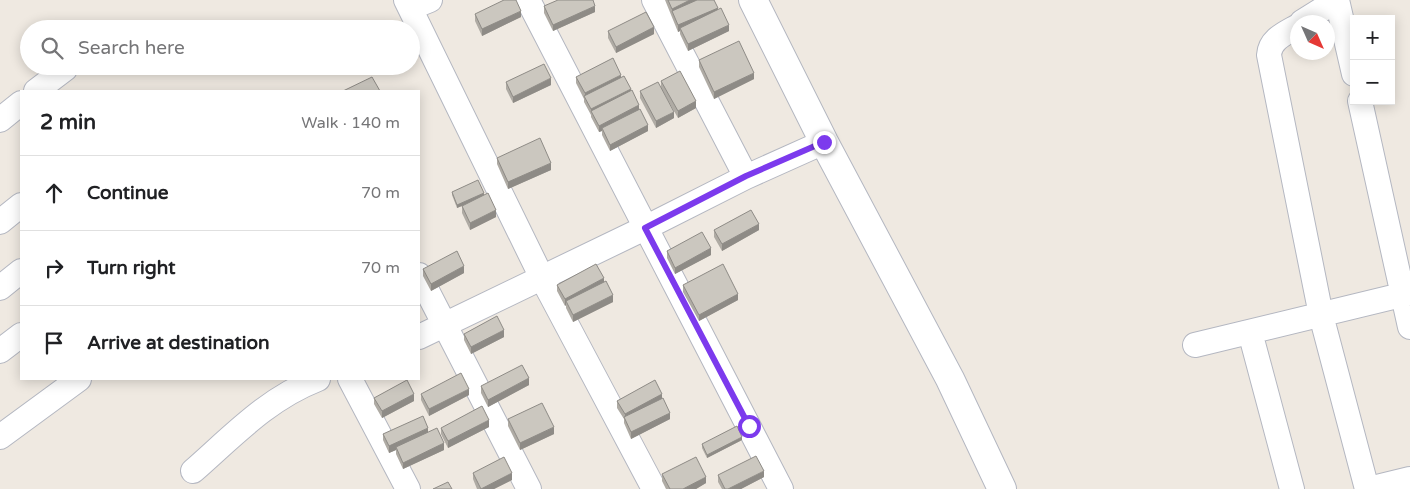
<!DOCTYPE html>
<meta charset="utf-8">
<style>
body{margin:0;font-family:"Varela Round",sans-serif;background:#f6f6f6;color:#202124}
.controls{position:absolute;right:15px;top:15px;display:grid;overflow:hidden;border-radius:0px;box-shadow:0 2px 12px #0003}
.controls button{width:45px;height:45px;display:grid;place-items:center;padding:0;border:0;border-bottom:1px solid #e0e0e0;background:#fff;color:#202124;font:25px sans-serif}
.compass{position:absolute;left:1290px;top:15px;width:45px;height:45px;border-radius:50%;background:#fff;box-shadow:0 2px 12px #0003;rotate:135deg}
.stop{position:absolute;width:15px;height:15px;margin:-11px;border:4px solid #7c3aed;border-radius:50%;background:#fff}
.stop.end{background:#7c3aed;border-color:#fff;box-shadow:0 1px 5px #0008}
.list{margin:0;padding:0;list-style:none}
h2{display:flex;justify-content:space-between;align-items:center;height:65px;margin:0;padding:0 20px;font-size:21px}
h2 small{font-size:16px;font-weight:400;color:#757577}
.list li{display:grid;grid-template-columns:32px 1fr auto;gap:15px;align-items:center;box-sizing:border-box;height:75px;padding:0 20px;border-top:1px solid #e0e0e0}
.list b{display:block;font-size:19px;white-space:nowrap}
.list em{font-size:16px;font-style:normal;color:#757577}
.icon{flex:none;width:28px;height:28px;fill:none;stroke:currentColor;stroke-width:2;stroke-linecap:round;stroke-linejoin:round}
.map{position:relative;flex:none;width:1410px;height:489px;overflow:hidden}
.search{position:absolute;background:#fff;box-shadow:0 2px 12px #0003;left:20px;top:20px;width:400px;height:55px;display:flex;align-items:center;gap:12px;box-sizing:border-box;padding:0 18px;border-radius:28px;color:#757577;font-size:19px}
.panel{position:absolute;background:#fff;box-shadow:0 2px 12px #0003;left:20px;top:90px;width:400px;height:290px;border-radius:0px}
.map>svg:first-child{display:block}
</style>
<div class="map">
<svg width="1410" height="489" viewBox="0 0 1410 489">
<rect width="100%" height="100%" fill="#efe9e1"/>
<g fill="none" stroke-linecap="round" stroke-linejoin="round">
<defs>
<path id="street" d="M406 0 542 278 654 489
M528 0 781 489
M654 0 746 177
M1337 0 1354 74
M410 8 430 0
M1302 22 1337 0
M1298 26C1286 33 1270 39 1269 55L1321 315 1367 489
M36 91 65 69
M1360 101 1410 327
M0 120 21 103
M0 222 21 205
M419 275 529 489
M0 288 21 271
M1250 332 1292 489
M419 337 645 228 746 177 824 142
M1195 345 1410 293
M0 351 21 335
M350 379 408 489
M0 437 79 379
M193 471C234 435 267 399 318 379
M1369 489 1410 479"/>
<path id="secondary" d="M753 0 824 142 950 379 1002 489"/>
</defs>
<!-- street casing -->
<use href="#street" stroke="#b4b7c1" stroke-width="26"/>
<!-- secondary casing -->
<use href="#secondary" stroke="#b4b7c1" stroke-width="30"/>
<!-- street -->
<use href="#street" stroke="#fff" stroke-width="24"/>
<!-- secondary -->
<use href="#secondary" stroke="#fff" stroke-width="28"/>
</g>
<!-- wall -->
<path fill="#afaba4" d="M665 0H714L718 10 729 31 688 51 680 34V31L678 32Z
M544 6 595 12 553 31 544 13Z
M475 14 521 17 482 36 475 21Z
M608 31 654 34 616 53 608 38Z
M699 60 754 79 714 99 699 67Z
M576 77H621L631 90 639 109 648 131 610 151 602 135V131L599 132 591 117V115L584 102V99L576 83Z
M661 81 696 108 678 118 661 88Z
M506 82 551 85 513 103 506 89Z
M640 91 674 118 656 128 640 98Z
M497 158 551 170 508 189 497 164Z
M452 192 484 195 496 217 470 230 462 213V206L457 208 452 195Z
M714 230H759L722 251 714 237Z
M667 251 711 255 675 274 667 258Z
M423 269 464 273 431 291 423 276Z
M604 282 613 302 573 322 566 308V305L565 306 557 291V285Z
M683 285 738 300 699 321 683 292Z
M464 334 504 337 471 354 464 340Z
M529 385 488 407 481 393V386Z
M421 394 469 395 429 416 421 400Z
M374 398 414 401 382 418 374 404Z
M662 398 670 419 631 439 624 423V419L617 408V401Z
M508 419 554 434 520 450 508 426Z
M489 427 448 448 441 434V428Z
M428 432 444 450 403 469 396 454V450L389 453 383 440V434Z
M742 440 707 458 702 448V444Z
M473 473 512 480 494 489H477L473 479Z
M662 474 706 483 696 489H666L662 481Z
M718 475 764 477 741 489H722L718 482Z"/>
<!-- shaded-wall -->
<path fill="#8e8b86" d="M690 0H703L672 12V9Z
M595 6V12L553 31V25Z
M718 8V14L680 28V31L678 32V25Z
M521 11V17L482 36V29Z
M729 25V31L688 51V44Z
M654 27V34L616 53V47Z
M754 73V79L714 99V92Z
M621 75V81L585 96V93Z
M551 78V85L513 103V97Z
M631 89V95L591 111V115V109Z
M696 101V108L678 118V111Z
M639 105V111L602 128V131L599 132V126Z
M674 112V118L656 128V121Z
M648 125V131L610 151V145Z
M551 163V170L508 189V182Z
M484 193V196L457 208V205Z
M496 210V217L470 230V223Z
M759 224V230L722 251V244Z
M711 248V255L675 274V268Z
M464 266V273L431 291V284Z
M604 278V284L566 301V305L565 306V299Z
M738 294V300L699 321V315Z
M613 295V302L573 322V315Z
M504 330V337L471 354V347Z
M529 378V385L488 407V400Z
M469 389V395L429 416V409Z
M414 394V401L382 418V411Z
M662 394V400L625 418V414Z
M670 413V419L631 439V432Z
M489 420V427L448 448V441Z
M554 427V434L520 450V443Z
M428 428V435L396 447V450L389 453V446Z
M742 437V440L707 458V455Z
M444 443V450L403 469V463Z
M764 471V477L741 489H728Z
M512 473V480L494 489H481Z
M706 477V483L696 489H683Z"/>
<!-- building -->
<path fill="#cbc7bf" stroke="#8e8b86" d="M504 0H516L521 11 482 29 475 14Z
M558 0H593L595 6 553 25 544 6Z
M668 0H690L672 9Z
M697 0H714L718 8 678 25 672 11Z
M721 8 729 25 688 44 680 28Z
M646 12 654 27 616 47 608 31Z
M739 41 754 73 714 92 699 60Z
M613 58 621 75 585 93 576 77Z
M544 64 551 78 513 97 506 82Z
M680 71 696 101 678 111 661 81Z
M624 76 631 89 591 109 584 96Z
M372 77 380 91H343Z
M658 82 674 112 656 121 640 91Z
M632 90 639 105 599 126 591 111Z
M640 109 648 125 610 145 602 128Z
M540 138 551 163 508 182 497 158Z
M478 180 484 193 457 205 452 192Z
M488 193 496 210 470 223 462 206Z
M751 210 759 224 722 244 714 230Z
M702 232 711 248 675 268 667 251Z
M457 251 464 266 431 284 423 269Z
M596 264 604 278 565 299 557 285Z
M723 264 738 294 699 315 683 285Z
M606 281 613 295 573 315 566 301Z
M497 316 504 330 471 347 464 334Z
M522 365 529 378 488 400 481 386Z
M461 373 469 389 429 409 421 394Z
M407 380 414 394 382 411 374 398Z
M655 380 662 394 625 414 617 401Z
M663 398 670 413 631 432 624 417Z
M542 403 554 427 520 443 508 419Z
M482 406 489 420 448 441 441 428Z
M423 416 428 428 389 446 383 434Z
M737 426 742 437 707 455 702 444Z
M437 428 444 443 403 463 396 447Z
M756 456 764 471 728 489H725L718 475Z
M504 457 512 473 481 489 473 473Z
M696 457 706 477 683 489H670L662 474Z
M448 482 452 489H433Z"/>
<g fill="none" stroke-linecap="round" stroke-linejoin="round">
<!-- route -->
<path stroke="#7c3aed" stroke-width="6" d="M749 426 645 228 746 176 824 142"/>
</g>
</svg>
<div class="controls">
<button>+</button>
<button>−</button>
</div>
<svg class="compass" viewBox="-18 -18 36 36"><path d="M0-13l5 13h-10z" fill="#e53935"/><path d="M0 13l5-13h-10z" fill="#757577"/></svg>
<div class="stop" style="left:749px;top:426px"></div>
<div class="stop end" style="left:824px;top:142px"></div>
<div class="search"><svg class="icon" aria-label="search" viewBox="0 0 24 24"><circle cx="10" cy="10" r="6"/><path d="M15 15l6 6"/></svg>Search here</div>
<section class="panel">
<h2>2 min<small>Walk · 140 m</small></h2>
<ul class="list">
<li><svg class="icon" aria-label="ahead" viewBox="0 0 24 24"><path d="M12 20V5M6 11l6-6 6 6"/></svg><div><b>Continue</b></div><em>70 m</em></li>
<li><svg class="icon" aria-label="right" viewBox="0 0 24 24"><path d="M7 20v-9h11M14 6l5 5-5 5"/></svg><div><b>Turn right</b></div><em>70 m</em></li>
<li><svg class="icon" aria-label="arrive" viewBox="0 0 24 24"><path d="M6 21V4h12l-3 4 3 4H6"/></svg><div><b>Arrive at destination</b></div></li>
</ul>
</section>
</div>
